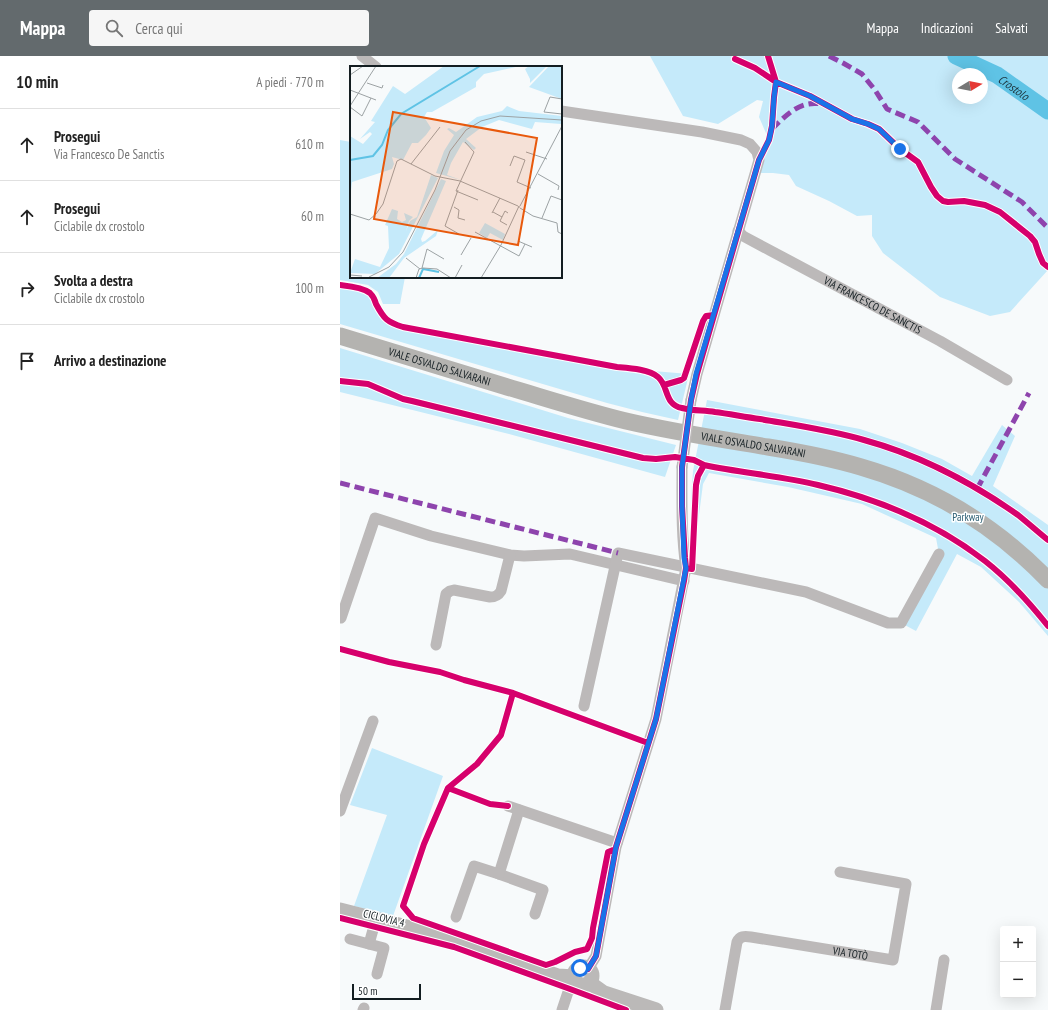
<!DOCTYPE html>
<html lang="it">
<meta charset="utf-8">
<style>
body{margin:0;font-family:"PT Sans Narrow",sans-serif;background:#f6f6f6;color:#222}
.controls{position:absolute;right:12px;bottom:12px;display:grid;overflow:hidden;border-radius:4px;box-shadow:0 4px 16px #0002}
.controls button{width:36px;height:36px;display:grid;place-items:center;padding:0;border:0;border-bottom:1px solid #e0e0e0;background:#fff;color:#222;font:20px sans-serif}
.compass{position:absolute;left:612px;top:12px;width:36px;height:36px;border-radius:50%;background:#fff;box-shadow:0 4px 16px #0002;rotate:80deg}
.scale{position:absolute;left:12px;bottom:10px;width:69px;box-sizing:border-box;padding-left:4px;border:2px solid #131d21;border-top:0;font-size:11px;line-height:14px;white-space:nowrap;color:#131d21;-webkit-text-stroke:3px #fff;paint-order:stroke}
.stop{position:absolute;width:12px;height:12px;margin:-9px;border:3px solid #1a73e8;border-radius:50%;background:#fff}
.stop.end{background:#1a73e8;border-color:#fff;box-shadow:0 1px 4px #0008}
.list{margin:0;padding:0;list-style:none}
h2{display:flex;justify-content:space-between;align-items:center;height:52px;margin:0;padding:0 16px;font-size:17px}
h2 small{font-size:13px;font-weight:400;color:#767676}
.list li{display:grid;grid-template-columns:26px 1fr auto;gap:12px;align-items:center;box-sizing:border-box;height:72px;padding:0 16px;border-top:1px solid #e0e0e0}
.list b{display:block;font-size:15px;white-space:nowrap}
.list p{margin:0;font-size:13px;white-space:nowrap;color:#767676}
.list em{font-size:13px;font-style:normal;color:#767676}
.icon{flex:none;width:22px;height:22px;fill:none;stroke:currentColor;stroke-width:2;stroke-linecap:round;stroke-linejoin:round}
.map{position:relative;flex:none;width:708px;height:954px;overflow:hidden}
header{display:flex;align-items:center;gap:24px;box-sizing:border-box;height:56px;padding:0 20px;background:#636a6d;color:#fff}
header strong{font-size:19px}
nav{display:flex;gap:22px;margin-inline-start:auto;font-size:14px}
.search{width:280px;height:36px;background:#f6f6f6;display:flex;align-items:center;gap:10px;box-sizing:border-box;padding:0 14px;border-radius:4px;color:#767676;font-size:15px}
main{display:flex}
aside{flex:1;background:#fff}
.map>svg:first-child{display:block}
</style>
<header>
<strong>Mappa</strong>
<div class="search"><svg class="icon" aria-label="search" viewBox="0 0 24 24"><circle cx="10" cy="10" r="6"/><path d="M15 15l6 6"/></svg>Cerca qui</div>
<nav><a>Mappa</a><a>Indicazioni</a><a>Salvati</a></nav>
</header>
<main>
<aside>
<h2>10 min<small>A piedi · 770 m</small></h2>
<ul class="list">
<li><svg class="icon" aria-label="ahead" viewBox="0 0 24 24"><path d="M12 20V5M6 11l6-6 6 6"/></svg><div><b>Prosegui</b><p>Via Francesco De Sanctis</p></div><em>610 m</em></li>
<li><svg class="icon" aria-label="ahead" viewBox="0 0 24 24"><path d="M12 20V5M6 11l6-6 6 6"/></svg><div><b>Prosegui</b><p>Ciclabile dx crostolo</p></div><em>60 m</em></li>
<li><svg class="icon" aria-label="right" viewBox="0 0 24 24"><path d="M7 20v-9h11M14 6l5 5-5 5"/></svg><div><b>Svolta a destra</b><p>Ciclabile dx crostolo</p></div><em>100 m</em></li>
<li><svg class="icon" aria-label="arrive" viewBox="0 0 24 24"><path d="M6 21V4h12l-3 4 3 4H6"/></svg><div><b>Arrivo a destinazione</b></div></li>
</ul>
</aside>
<div class="map">
<svg width="708" height="954" viewBox="0 0 708 954">
<rect width="100%" height="100%" fill="#f7fafb"/>
<!-- green -->
<path fill="#c5eafa" fill-rule="evenodd" d="M310 0H708V214L670 256 650 260 600 241 543 197 532 180V159L517 160 489 145 456 130 449 119 433 117H415L419 104 429 84 419 61 423 45 417 44 378 68 343 60ZM618 18H642V42H618Z
M0 84 11 86V221H65L60 248H43L38 236 28 229 0 224Z
M0 229C9 230 22 231 30 237 33 240 35 244 36 248 44 263 47 266 63 271L277 311 301 314 349 318 338 364 302 356 267 347 0 268Z
M0 292 228 362 336 389 325 421 169 378 0 336Z
M367 344 520 373 562 387 602 403 632 420 662 369 675 380 653 430 708 469V580L679 546 641 511 617 498 576 575 561 567 599 498 596 482 522 448 448 431 369 417 363 428 352 513 351 443 353 415Z
M32 692 103 720 53 860 14 850 47 759 10 749Z"/>
<g fill="none" stroke-linecap="round" stroke-linejoin="round">
<!-- river -->
<path stroke="#5fc3e5" stroke-width="17" id="s1" d="M616 0 657 19 708 55"/>
<!-- street -->
<g stroke="#bcb9b9" stroke-width="11">
<path d="M22 0 36 11"/>
<path d="M221 55 362 76 401 84 410 88 417 96 419 104 357 318 351 344"/>
<path id="s2" d="M398 175 403 180 600 285 667 324"/>
<path d="M1 562 35 462 91 480 170 499 184 500 230 498 344 525"/>
<path d="M96 589 106 538 110 535 114 534 150 541C155 541 158 540 161 535L170 499"/>
<path d="M244 650 278 497 466 536 548 567H561L599 498"/>
<path d="M168 750 277 787"/>
<path d="M179 754 159 818 203 834 195 858"/>
<path d="M0 755 33 665"/>
<path d="M116 861 134 810 159 818"/>
<path d="M36 863 29 888 44 892 37 918"/>
<path d="M10 883 29 888"/>
<path d="M248 913 256 900 276 791 316 663 346 512C341 479 342 444 342 411"/>
<path d="M23 954 24 952"/>
<path d="M222 954 228 936 237 927"/>
<path id="s3" d="M385 954 397 886C400 880 404 880 411 881L553 904 566 828 500 816"/>
<path d="M596 954 604 904"/>
</g>
<!-- secondary -->
<path stroke="#bbb9b8" stroke-width="15" d="M0 854 102 880 127 888 218 920 234 921
M234 920a9 9 0 1 1 18 0a9 9 0 1 1-18 0Z
M250 927 264 937 316 954"/>
<!-- primary -->
<path stroke="#b4b3b0" stroke-width="17" id="s4" d="M0 280C55 297 110 314 164 330 205 342 245 355 286 365 333 376 380 383 428 391 459 396 491 402 521 411 594 432 656 470 708 524"/>
<!-- street-bridge -->
<path stroke="#bcb9b9" stroke-width="11" d="M342 411 351 344"/>
<!-- quiet -->
<path stroke="#8e44ad" stroke-width="5" stroke-dasharray="10 5" stroke-linecap="butt" d="M489 0 503 7 522 18 535 34 547 53 578 66 615 103 682 146 708 172
M432 73C445 60 460 44 481 48
M0 427 278 497
M637 433 689 337"/>
<defs>
<path id="cycleway" d="M395 3 415 12 436 26 470 40 512 63 528 68 539 73 560 93 578 106 591 131 597 140 603 145 608 146 624 145 645 149 660 156 690 180 695 186 699 198 703 207 708 211
M0 229C9 230 22 231 30 237 33 240 35 244 36 248 44 263 47 266 63 271L277 311C289 312 309 313 318 321 329 330 324 349 342 352 353 355 364 354 375 356 390 358 405 361 420 363 454 369 490 374 524 384 579 399 631 426 678 459 688 467 698 476 708 484
M0 325 28 328 63 343 72 345 303 402 316 403 335 401 354 404 364 409C402 417 441 420 478 429 538 443 596 467 645 505 668 523 689 546 708 570
M324 329 341 324 344 322 363 265 366 260 374 259
M346 512 352 513 356 429 358 420 364 409
M0 593 49 606 100 616 124 624 173 637 308 687
M173 637 161 679 137 708 108 732 84 788 63 850 73 862 206 909 215 906 235 896 247 893 252 882 253 872 268 796 273 794
M108 732 150 748 168 750
M0 862 114 891 230 933 286 954
M248 913 256 900 276 791 316 663 344 525 346 512 345 502 342 450V411L351 344 357 318 419 104 429 84 432 70 434 41 436 26 428 0"/>
</defs>
<!-- cycleway casing -->
<use href="#cycleway" stroke="#fff" stroke-width="8"/>
<!-- cycleway -->
<use href="#cycleway" stroke="#d6006c" stroke-width="6"/>
</g>
<g fill="none" stroke-linecap="round" stroke-linejoin="round">
<!-- route -->
<path stroke="#1a73e8" stroke-width="5" d="M240 912 243 911 248 913 256 900 276 791 316 663 346 512 344 502 342 450V411L351 344 356 318 419 104 429 84 432 70 434 41 436 26 470 40 512 63 528 68 539 73 560 93"/>
</g>
<g text-anchor="middle" dominant-baseline="central" stroke-width="3" stroke-linejoin="round" paint-order="stroke">
<!-- street labels -->
<g font-size="11" fill="#131d21" stroke="#fff">
<text stroke="none"><textPath href="#s2" startOffset="154">VIA FRANCESCO DE SANCTIS</textPath></text>
<text stroke="none"><textPath href="#s4" startOffset="104">VIALE OSVALDO SALVARANI</textPath></text>
<text stroke="none"><textPath href="#s4" startOffset="428">VIALE OSVALDO SALVARANI</textPath></text>
<text transform="translate(44 862) rotate(14)">CICLOVIA 4</text>
<text stroke="none"><textPath href="#s3" startOffset="186">VIA TOTÒ</textPath></text>
</g>
<!-- park labels -->
<g font-size="11" fill="#2c5e73" stroke="#fff">
<text x="628" y="461">Parkway</text>
</g>
<!-- water labels -->
<g font-size="12" font-style="italic" fill="#1d323b" stroke="#fff">
<text stroke="none"><textPath href="#s1" startOffset="66">Crostolo</textPath></text>
</g>
</g>
<!-- overview -->
<g transform="translate(10 10)">
<rect width="212" height="212" fill="#f7fafb"/>
<path d="M94 0H170L134 8 126 16V21L82 46H77L74 51 81 62 76 69 68 77H62L53 94 42 91 44 98 42 103 2 116 0 133V70L13 78 22 68 20 66 10 73 25 56 21 55 43 20 55 28ZM179 0H197L180 17V13L175 3ZM199 0H212V33L179 21ZM157 40 169 45 212 50V55L211 58 185 56 182 63 149 54 132 61 116 73 126 82 124 84 113 76 101 97 97 109 111 114 86 107 94 85 104 69 97 63 99 62 106 66 127 51 152 45ZM81 109 88 112 49 188 25 208 0 207 5 193 30 201 39 182 38 160 35 159 42 143 48 145 47 153 52 156 56 154 54 147 63 151 59 155 56 165 60 155 67 151ZM91 113 96 115 71 173 72 176 75 175 88 164 86 170 54 192 39 212H27L46 198 54 188ZM135 157 155 168 153 174 140 167 137 172 129 167Z" fill="#c5eafa"/>
<path fill="none" stroke="#5fc3e5" stroke-width="2" d="M0 94 23 90 32 79 38 64 51 48 130 0M69 212 73 203 89 206"/>
<path fill="none" stroke="#9ca2a4" stroke-width="1" d="M0 9 13 0M17 17 32 22 33 19M0 24 26 34M212 33 200 31 194 46 212 48M0 40 26 0M0 41 12 50 21 32M115 76 124 86 106 125 128 134M176 86 197 93M61 98 90 61M160 100 164 90 175 94 167 116 181 122M188 108 209 120 208 124M108 124 95 160 109 168M170 140 212 60M104 141 109 144 108 152 115 154M170 142 183 150 207 157 208 166 212 168M143 146 152 151 155 145 158 147M142 147 150 132M0 148 19 154 26 148 33 138 47 95 51 93 85 110 110 115 168 140M152 151 150 155 157 159M192 152 201 130 212 134M125 166 169 190 175 178M168 175 182 181M111 189 121 172M56 192 70 203M72 202 77 183 94 193M0 209 12 210M19 211 39 201 53 186 85 124 100 85 116 64 131 55 150 50 212 54M66 212 69 203 73 202 87 203 101 212M105 212 112 199M131 212 151 179 169 140V142"/>
<path fill="#e8590c" fill-opacity="0.15" stroke="#e8590c" stroke-width="2" d="M43 46 187 72 168 179 24 153Z"/>
<rect width="212" height="212" fill="none" stroke="#131d21" stroke-width="2"/>
</g>
</svg>
<div class="controls">
<button>+</button>
<button>−</button>
</div>
<svg class="compass" viewBox="-18 -18 36 36"><path d="M0-13l5 13h-10z" fill="#e53935"/><path d="M0 13l5-13h-10z" fill="#767676"/></svg>
<div class="scale">50 m</div>
<div class="stop" style="left:240px;top:912px"></div>
<div class="stop end" style="left:560px;top:93px"></div>
</div>
</main>
